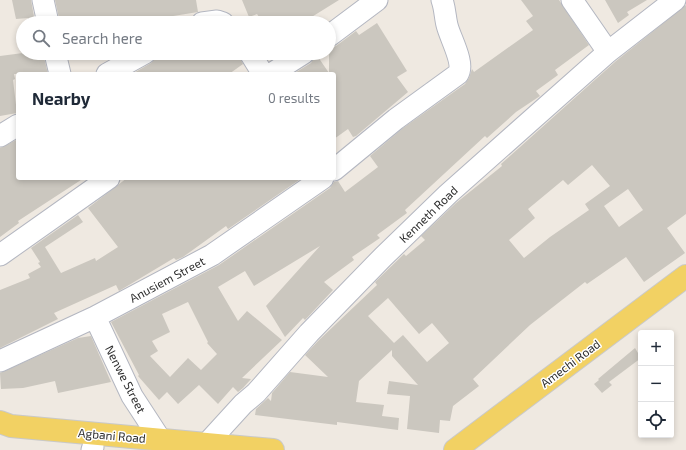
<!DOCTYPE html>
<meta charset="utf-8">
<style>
body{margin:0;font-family:"Exo 2",sans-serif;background:#f6f6f7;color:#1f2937}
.controls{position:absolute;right:12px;bottom:12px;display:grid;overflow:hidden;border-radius:4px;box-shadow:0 2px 6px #0003}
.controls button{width:36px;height:36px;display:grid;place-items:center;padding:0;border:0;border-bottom:1px solid #e0e1e3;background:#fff;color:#1f2937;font:20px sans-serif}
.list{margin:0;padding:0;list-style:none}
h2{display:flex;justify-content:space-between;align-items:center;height:52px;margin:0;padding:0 16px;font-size:17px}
h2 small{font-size:13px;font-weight:400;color:#747a83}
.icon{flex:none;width:22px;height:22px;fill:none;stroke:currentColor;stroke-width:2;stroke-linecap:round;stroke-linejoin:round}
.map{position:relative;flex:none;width:686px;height:450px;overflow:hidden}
.search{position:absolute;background:#fff;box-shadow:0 2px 6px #0003;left:16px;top:16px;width:320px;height:44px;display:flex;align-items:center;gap:10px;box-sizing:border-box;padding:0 14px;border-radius:22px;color:#747a83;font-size:15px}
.panel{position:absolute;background:#fff;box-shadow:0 2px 6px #0003;left:16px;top:72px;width:320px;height:108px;border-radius:4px}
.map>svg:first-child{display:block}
</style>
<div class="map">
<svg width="686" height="450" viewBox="0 0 686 450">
<rect width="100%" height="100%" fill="#efe9e1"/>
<!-- building -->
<path fill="#cbc7bf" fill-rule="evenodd" d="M12 0H31L35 22H29L28 18 16 19Z
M55 0H196L198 12 130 23H60Z
M242 0H339L302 23H263L257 14 249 17Z
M521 0H559L589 45 555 70 558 75 536 91 540 96 516 112 487 138 485 136 405 210 407 213 377 235 380 238 352 257 354 260 324 282 333 290 305 320 303 318 285 337 266 306 320 246 254 286 245 271 218 287 238 321 247 311 282 340 242 378 251 379 243 388 238 392 233 387 218 404 199 385 178 404 167 392 159 400 138 376 139 375 111 322 219 265 330 188 334 182 338 181 345 192 378 167 370 156 403 128 465 84 469 78 472 69 474 72 533 30 526 21 533 16ZM188 302 208 342 207 343 217 354 201 370 188 358 170 377 150 356 158 351 152 341 170 332 162 314Z
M605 0H647L627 12 629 15 618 23Z
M686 5V214L667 228 685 253 644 282 626 257 587 284 585 282 530 325 473 379 479 386 453 406 450 421 440 420 439 433 407 429 410 396 387 394 389 381 418 385 392 356V350L359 381 356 402 384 405 382 416 399 418 398 430 337 422V425L255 415 256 409 268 398 271 401 272 393 290 372 328 377 305 355 318 341 377 285 375 282 404 254 406 256 425 240 421 236 456 203 502 166 501 164 616 61ZM592 165 610 186 585 204 589 210 550 237 524 258 509 240 535 218 528 209 563 180 568 185ZM628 189 643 210 619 227 604 206ZM388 298 419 334 432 323 449 343 427 362 403 335 394 343 368 316Z
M377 23 407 71 397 77 408 92 356 136 353 137 348 129 334 139V74H293L311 63 316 54 329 73V48L336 46 356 31 359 35Z
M23 53H43L48 74H14L15 79 13 80 17 113 0 116V56Z
M157 53H238L243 64 229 74H132L151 63 155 59Z
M18 139V178H84L18 221 19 223 0 237V148Z
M127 178H302L228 229 226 226 183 257 176 260 174 258 119 291 116 285 54 313 58 319 0 348V290L30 278 28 274 41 267 38 263 40 262 31 248 78 215 83 222 45 247 61 273 95 258 96 261 118 247 88 208Z
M91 336 111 382 58 393 55 381 23 388 1 389 0 373 78 338Z
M635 348 641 358 609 382 612 385 602 393 594 384 599 380 598 379Z"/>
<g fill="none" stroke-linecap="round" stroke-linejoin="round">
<defs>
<path id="minor" d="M43 0 48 23
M572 0 608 52
M202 23 217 21 223 23
M329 36 377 0
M55 53 60 74
M250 53 263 74
M107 74 145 53
M271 74 304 53
M0 136 18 125
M334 170 396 119 458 74C465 63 450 38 447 25 445 17 445 8 442 0
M0 255 109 178
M95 317 132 396 160 439
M0 361 95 317 212 255 323 178
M92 450 93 447
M201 450 243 404 256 393 309 333 383 257 448 194 608 52 675 0"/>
<path id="major" d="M0 422 11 426 273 450
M455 450 686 276"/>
</defs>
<!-- minor casing -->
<use href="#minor" stroke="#b4b7c1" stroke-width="23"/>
<!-- major casing -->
<use href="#major" stroke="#c9c9c9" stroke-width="24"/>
<!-- minor -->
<use href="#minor" stroke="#fff" stroke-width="21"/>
<!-- major -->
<use href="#major" stroke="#f2d163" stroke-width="22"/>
</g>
<g text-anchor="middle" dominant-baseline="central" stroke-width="3" stroke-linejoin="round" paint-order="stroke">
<!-- street labels -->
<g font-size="12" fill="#2e2e2e" stroke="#fff">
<text transform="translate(428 214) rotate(-44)">Kenneth Road</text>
<text transform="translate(167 279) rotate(-28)">Anusiem Street</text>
<text transform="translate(570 363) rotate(-37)">Amechi Road</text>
<text transform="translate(126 379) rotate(63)">Nenwe Street</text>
<text transform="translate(112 435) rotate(5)">Agbani Road</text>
</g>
</g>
</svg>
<div class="controls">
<button>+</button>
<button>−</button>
<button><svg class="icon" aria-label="locate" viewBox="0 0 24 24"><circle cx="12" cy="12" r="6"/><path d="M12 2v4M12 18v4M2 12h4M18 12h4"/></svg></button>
</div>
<div class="search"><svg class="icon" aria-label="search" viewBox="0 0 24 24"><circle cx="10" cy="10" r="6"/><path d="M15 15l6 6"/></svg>Search here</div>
<section class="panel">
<h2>Nearby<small>0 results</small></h2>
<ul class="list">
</ul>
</section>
</div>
